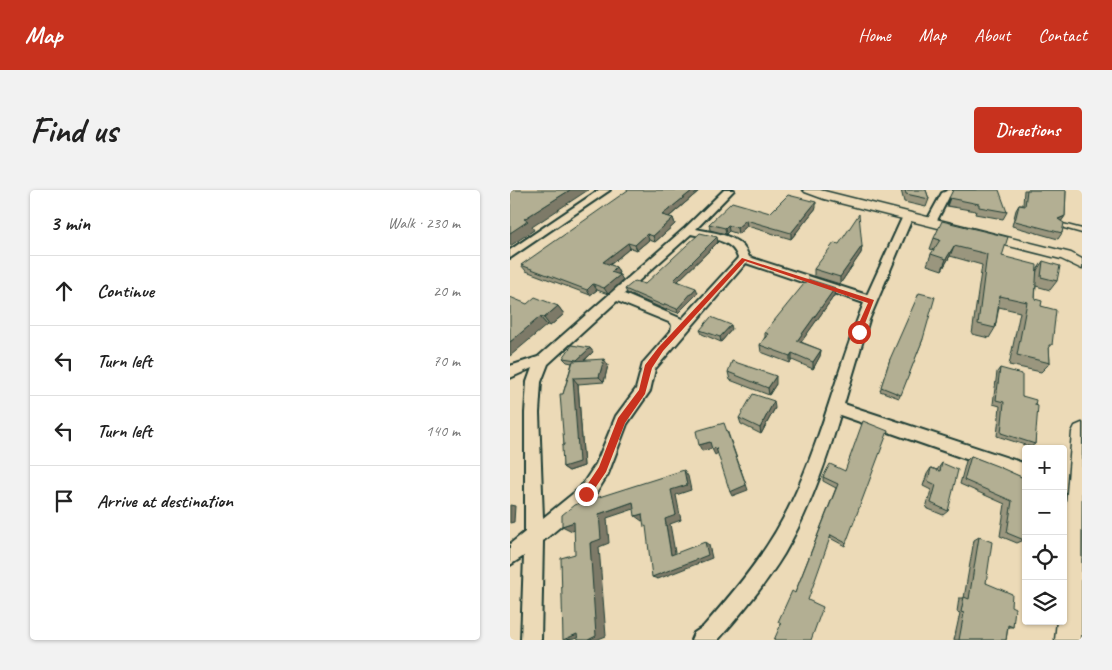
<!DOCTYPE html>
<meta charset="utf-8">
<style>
body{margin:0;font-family:Caveat,sans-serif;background:#f2f2f2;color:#222}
.controls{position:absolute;right:15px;bottom:15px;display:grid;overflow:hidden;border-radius:5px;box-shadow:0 1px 4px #0004}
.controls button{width:45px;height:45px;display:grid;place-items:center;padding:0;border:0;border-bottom:1px solid #e0e0e0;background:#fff;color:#222;font:25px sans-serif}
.stop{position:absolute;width:15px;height:15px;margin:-11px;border:4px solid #c8321e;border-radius:50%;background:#fff}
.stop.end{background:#c8321e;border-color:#fff;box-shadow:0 1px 5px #0008}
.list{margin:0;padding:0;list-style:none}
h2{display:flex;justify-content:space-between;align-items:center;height:65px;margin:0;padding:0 20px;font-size:21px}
h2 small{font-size:16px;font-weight:400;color:#767676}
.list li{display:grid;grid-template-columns:32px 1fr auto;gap:15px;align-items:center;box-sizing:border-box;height:70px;padding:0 20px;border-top:1px solid #e0e0e0}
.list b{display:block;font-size:19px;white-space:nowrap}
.list em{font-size:16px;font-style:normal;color:#767676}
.icon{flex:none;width:28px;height:28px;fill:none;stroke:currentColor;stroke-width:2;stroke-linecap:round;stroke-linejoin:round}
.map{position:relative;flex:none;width:572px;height:450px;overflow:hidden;border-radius:5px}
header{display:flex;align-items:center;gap:30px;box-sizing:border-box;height:70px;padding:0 25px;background:#c8321e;color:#fff}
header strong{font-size:24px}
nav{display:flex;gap:28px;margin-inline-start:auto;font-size:18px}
.intro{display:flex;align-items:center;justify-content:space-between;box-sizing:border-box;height:120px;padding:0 30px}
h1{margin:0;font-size:35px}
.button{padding:12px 22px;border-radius:5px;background:#c8321e;color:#fff;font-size:18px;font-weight:700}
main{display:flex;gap:30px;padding:0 30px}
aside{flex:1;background:#fff;border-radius:5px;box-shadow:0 1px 4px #0004}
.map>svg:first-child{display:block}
</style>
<header>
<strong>Map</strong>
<nav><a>Home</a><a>Map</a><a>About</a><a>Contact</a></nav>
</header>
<div class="intro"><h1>Find us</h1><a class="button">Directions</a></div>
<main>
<aside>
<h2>3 min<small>Walk · 230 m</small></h2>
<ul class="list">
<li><svg class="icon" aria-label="ahead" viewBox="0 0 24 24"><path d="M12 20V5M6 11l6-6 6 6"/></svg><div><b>Continue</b></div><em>20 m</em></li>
<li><svg class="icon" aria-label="left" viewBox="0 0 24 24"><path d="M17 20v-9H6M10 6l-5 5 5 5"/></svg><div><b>Turn left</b></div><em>70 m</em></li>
<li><svg class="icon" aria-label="left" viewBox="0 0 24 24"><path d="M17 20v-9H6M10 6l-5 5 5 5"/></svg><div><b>Turn left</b></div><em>140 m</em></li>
<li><svg class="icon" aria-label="arrive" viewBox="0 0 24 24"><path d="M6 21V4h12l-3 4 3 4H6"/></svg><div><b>Arrive at destination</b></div></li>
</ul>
</aside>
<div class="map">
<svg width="572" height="450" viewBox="0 0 572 450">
<rect width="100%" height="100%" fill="#ecdab7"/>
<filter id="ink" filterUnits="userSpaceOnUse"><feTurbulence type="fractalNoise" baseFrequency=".02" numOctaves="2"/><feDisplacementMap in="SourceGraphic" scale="10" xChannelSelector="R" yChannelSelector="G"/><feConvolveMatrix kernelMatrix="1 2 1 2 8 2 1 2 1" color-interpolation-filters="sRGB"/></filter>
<g filter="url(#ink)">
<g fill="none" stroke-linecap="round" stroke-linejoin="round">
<defs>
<path id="service" d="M549 33 572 39V43L547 36 546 35Z"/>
<path id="minor" d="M89 0H100L0 68V60Z
M214 0H224L186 39C205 43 232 45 239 67L357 105 393 26 398 23 401 24 403 26 359 130 334 214 516 274V290L330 225C316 273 299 321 274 364 255 395 232 423 208 450H181L184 443 193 437C227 398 259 360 281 313 312 249 327 179 354 113L236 73 145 179 140 201 117 234 98 284 82 310 33 351 31 450H11L14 366 0 375V354L15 342V223L17 192 22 178 0 188V176L28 167 175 38ZM181 44C198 48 223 49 228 68L172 129 114 104ZM107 111 161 133 162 136 161 141 133 173 126 199 106 226 86 274 70 298 33 328 29 223 31 192 38 174Z
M439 0H465L467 2C459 8 448 3 439 7L425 34H417L416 32 432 3Z"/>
<path id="tertiary" d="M293 0H310L561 63 572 69V79L551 69 314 9 295 2Z
M572 233 571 450H545L547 431H553V351L562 242 565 236Z"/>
</defs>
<!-- service casing -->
<use href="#service" stroke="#1f3d34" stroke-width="3"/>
<!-- minor casing -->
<use href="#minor" stroke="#1f3d34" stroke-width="4"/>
<!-- tertiary casing -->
<use href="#tertiary" stroke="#1f3d34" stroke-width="3"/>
<!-- service -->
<use href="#service" fill="#ecdab7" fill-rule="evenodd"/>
<!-- minor -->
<use href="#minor" fill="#ecdab7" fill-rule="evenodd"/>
<!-- tertiary -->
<use href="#tertiary" fill="#ecdab7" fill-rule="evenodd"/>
</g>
<!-- wall -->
<path fill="#9a967e" stroke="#1f3d34" d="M190 0 159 27 163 28 165 34 145 52 139 50 127 60 120 58 100 75 106 77 109 83 108 84 113 90 98 104 87 100 80 105 16 81 11 75Z
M391 0H416L419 9 416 17 394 12Z
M443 0 497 22 493 29 465 24 466 21 437 16Z
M514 0H556L555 26 551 31 552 43 548 49 502 36 506 20 509 15H513Z
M306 18 281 49 237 36 228 44 219 41 216 44 200 40 199 34 260 23Z
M424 48 492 66 526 84 527 80 533 71 547 91 540 100 526 96 525 109 531 116 542 155 539 158 540 173 531 182 499 175 510 122 489 117 485 138 479 148 462 144 472 75 440 66 432 80 417 75 421 64 424 60 420 59Z
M208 52 168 91 188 103 168 123 157 119 156 120 117 103 115 99 135 94Z
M329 54 352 56 351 63 330 94 304 86V79Z
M325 98 324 106 291 152 311 160 310 166 303 179 282 170 280 173 251 162 250 155 255 147V142Z
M17 114 48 116 54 124 40 136 37 135Z
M222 139 211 152 192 144 190 140Z
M413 149 389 208 370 201 380 169Z
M80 158 83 162 75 170 98 175 94 192 68 194 74 276 59 281 53 277 54 255 53 204 62 173 57 172 53 168Z
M490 178 512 206 525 215V254L521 257 487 246 490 216 483 214 487 182Z
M218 182 266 194 259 205 220 190Z
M265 218 251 244 231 234 229 228Z
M461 266 516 289 514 350 507 353 490 346 495 314 450 294 456 271Z
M432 273 438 321 433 325 416 318 421 300 413 296 417 284 421 278 427 280Z
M335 281 336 353 335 356 320 348 285 403 326 298 313 291V287Z
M469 347 476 393 501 416 503 437H498L496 450H444L450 423 447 422 449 408H454L464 350Z"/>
<!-- shaded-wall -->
<path fill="#7d7a67" stroke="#1f3d34" d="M60 0H78L22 37 24 40 0 56V43L14 29Z
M183 0H190L154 31 152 25Z
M306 12V18L281 49V43Z
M555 26 551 32 548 29Z
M163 28 165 34 145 52 143 46Z
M236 30 237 36 228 44 227 38Z
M218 35 219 41 216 44 215 38Z
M137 44 139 50 127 60 125 55Z
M207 47 208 52 165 94 164 90Z
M118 53 120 58 96 78 93 72Z
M352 56 351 63 330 94V87Z
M444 56 440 66 432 80 436 69Z
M106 77 109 83 104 87 101 82Z
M110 85 113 90 98 104 94 98Z
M83 94 87 100 80 105 77 100Z
M186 98 188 103 168 123 167 119Z
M325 98 324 106 287 158V151Z
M48 116 54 124 40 136 34 128Z
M30 127 37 135 0 166V152Z
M221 135 222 139 211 152 210 147Z
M80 158 83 162 70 174 67 170Z
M311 160 310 166 303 179V172Z
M282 163V170L280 173V166Z
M94 169 98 175 94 192 89 187Z
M266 186V194L259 205 258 198Z
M63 188 68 194 74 276 59 281 53 277Z
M264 211 265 218 251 244 250 238Z
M217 240 238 300 222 306 220 302Z
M200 252 203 258 192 261 189 255Z
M206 258 208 263 205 265 202 259Z
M174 280 178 286 181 300 166 305 171 330 160 334 166 368 161 365 155 329 161 300Z
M123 312 130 317 97 328 99 353 89 357 96 446 86 450H78L80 353 89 324Z
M0 315 5 316 4 332 0 333Z
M132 324 138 328 132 331 125 326Z
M64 332 73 337 62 341 52 336Z
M195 352 199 355 202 368 148 389 142 387Z
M67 444H78L64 449 53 450Z"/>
<!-- building -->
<path fill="#b3af93" stroke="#1f3d34" d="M0 0H60L14 29 18 31 0 43Z
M118 0H183L152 25 163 28 143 46 137 44 125 55 118 53 93 72 106 77 101 82 110 85 94 98 83 94 77 100 11 75Z
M395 0H416L419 9 396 4Z
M443 0H489L497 22 469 17V14L439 8Z
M517 0H556L555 26 548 29 554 33 552 43 505 31 509 15 515 16Z
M278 5 306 12 281 43 236 30 227 38 218 35 215 38 199 34 222 12 260 23Z
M349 24 352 56 330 87 304 79 324 53 329 54Z
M432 31 498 47 492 66 527 75 525 109 532 111 531 116 546 120 542 155H539L540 173 507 165 517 112 490 106 485 138 468 134 477 64 444 56 436 69 421 64 430 50 424 48Z
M190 43 207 47 164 90 186 98 167 119 155 114 154 116 115 99 125 91 135 94Z
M533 71 550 76 547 91 531 87Z
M298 89 323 97 325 98 287 151 311 160 303 172 282 163 280 166 250 155 258 144 255 142Z
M409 103 425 107 413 149 391 205 371 197 380 169Z
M0 107 17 114 25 107 48 116 34 128 30 127 0 152Z
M201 127 221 135 210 147 190 140Z
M62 155 80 158 67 170 53 168Z
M94 169 89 187 63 188 69 272 53 277 52 256 54 255 50 204H53L63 171Z
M222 171 266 186 258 198 218 182Z
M490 178 512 184V206L526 210 525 215 528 216 525 254 491 243 494 212 486 210Z
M243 204 264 211 250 238 229 228Z
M353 231 378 241 336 353 321 345 298 410 313 417 301 450H264L271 434 268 432 282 401 285 403 328 294 313 287 320 274 335 281Z
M214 233 236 295 220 302 206 258 202 259 200 252 189 255 186 241Z
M461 266 487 276 516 289V339L514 350 497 343 502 311 454 290Z
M432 273 448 280 438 321 421 313 426 295 418 291 421 278 430 281Z
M174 280 177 295 161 300 166 325 155 329 161 365 195 352 198 365 142 387 136 336 134 337 132 324 125 326 123 312 89 324 91 349 80 353 86 446 78 450H68L67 444 53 450 51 368 65 364 64 332 52 336V325L64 315Z
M469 347 482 352 476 393 502 404 501 416 505 418 503 437 498 435 496 450H449L454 423 451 422 454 407 459 409Z"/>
</g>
<!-- route -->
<path fill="#c8321e" d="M232 68 364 110 351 144 345 142 358 113 235 71 153 161 142 178 135 204 115 233 96 282 79 307H73V301L89 277 108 228 129 200 135 175 148 158Z"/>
</svg>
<div class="controls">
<button>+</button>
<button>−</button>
<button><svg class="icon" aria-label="locate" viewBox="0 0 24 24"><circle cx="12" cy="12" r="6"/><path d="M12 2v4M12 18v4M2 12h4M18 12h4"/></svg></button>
<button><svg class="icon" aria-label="layers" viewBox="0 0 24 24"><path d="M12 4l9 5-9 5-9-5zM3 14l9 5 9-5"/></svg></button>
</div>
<div class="stop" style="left:349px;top:142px"></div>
<div class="stop end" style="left:76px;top:304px"></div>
</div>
</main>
